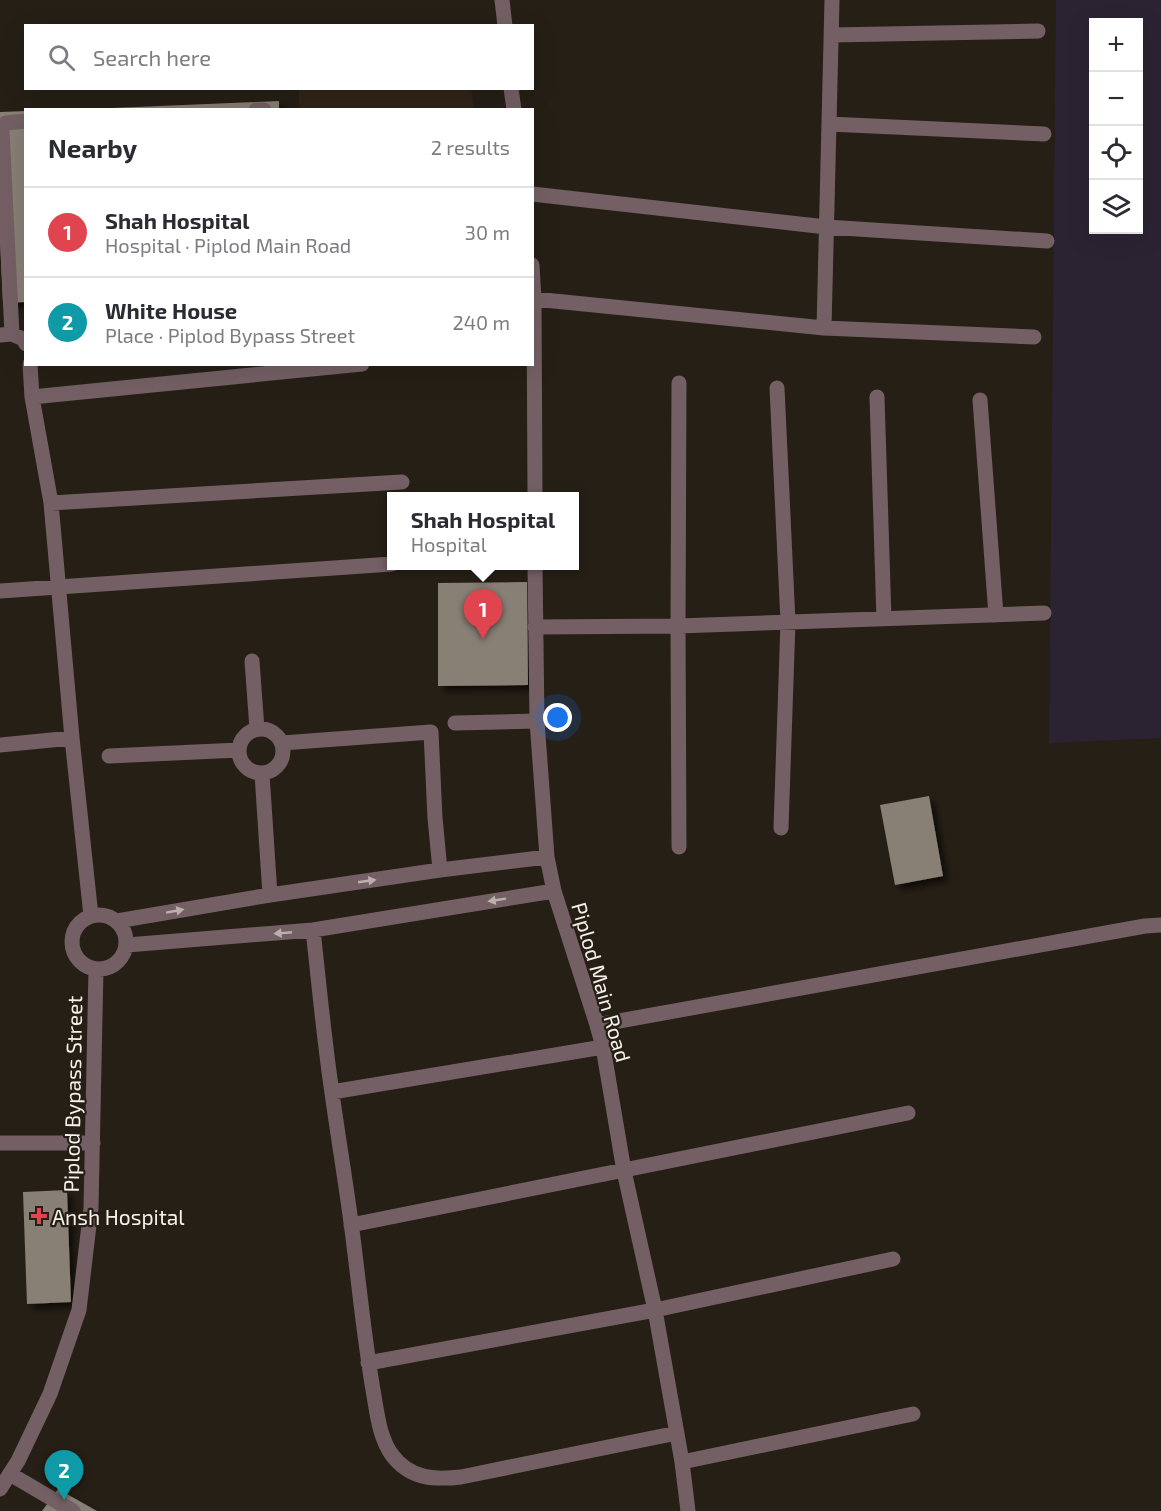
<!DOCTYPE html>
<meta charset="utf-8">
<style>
body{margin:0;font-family:"Exo 2",sans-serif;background:#f2f2f3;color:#2b2b33}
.controls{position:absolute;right:18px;top:18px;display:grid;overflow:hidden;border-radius:0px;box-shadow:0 6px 24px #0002}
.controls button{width:54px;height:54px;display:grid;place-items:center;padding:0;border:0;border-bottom:2px solid #e1e1e2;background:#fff;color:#2b2b33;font:30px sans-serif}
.you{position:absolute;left:558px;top:718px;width:21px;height:21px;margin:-15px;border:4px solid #fff;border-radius:50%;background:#1a73e8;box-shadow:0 0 0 9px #1a73e833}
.badge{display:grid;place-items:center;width:39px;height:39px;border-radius:50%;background:#2a7958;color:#fff;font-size:20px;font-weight:700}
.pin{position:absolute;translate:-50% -50px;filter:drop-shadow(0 2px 3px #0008)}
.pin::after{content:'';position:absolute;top:32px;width:21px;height:18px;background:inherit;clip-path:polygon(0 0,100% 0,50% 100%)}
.popup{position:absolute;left:387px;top:492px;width:192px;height:78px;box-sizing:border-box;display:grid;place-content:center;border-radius:0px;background:#fff;filter:drop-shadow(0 2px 4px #0005);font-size:20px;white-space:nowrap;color:#7c7c81}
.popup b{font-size:22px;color:#2b2b33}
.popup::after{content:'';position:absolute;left:50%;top:100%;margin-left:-12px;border:12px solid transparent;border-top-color:#fff}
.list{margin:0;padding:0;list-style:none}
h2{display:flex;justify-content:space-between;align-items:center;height:78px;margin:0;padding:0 24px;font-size:26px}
h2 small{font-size:20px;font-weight:400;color:#7c7c81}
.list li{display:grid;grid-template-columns:39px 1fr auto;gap:18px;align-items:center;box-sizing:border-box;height:90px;padding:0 24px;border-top:2px solid #e1e1e2}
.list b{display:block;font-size:22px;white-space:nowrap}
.list p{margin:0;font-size:20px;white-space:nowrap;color:#7c7c81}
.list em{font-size:20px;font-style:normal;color:#7c7c81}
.icon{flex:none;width:33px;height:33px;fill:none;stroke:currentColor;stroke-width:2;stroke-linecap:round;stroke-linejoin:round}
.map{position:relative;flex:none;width:1161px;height:1511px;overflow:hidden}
.search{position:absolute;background:#fff;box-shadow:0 6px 24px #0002;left:24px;top:24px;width:510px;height:66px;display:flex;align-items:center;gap:15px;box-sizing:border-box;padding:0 21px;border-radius:0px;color:#7c7c81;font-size:22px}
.panel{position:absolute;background:#fff;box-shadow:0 6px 24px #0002;left:24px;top:108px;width:510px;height:258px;border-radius:0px}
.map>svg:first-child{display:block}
</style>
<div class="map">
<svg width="1161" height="1511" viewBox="0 0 1161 1511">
<defs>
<filter id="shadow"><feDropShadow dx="5.5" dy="5.5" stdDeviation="3" flood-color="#0009"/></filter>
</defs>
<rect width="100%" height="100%" fill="#261f16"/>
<!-- built -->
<path fill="#302517" d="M299 88 471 89 474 109H299Z"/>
<!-- education -->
<path fill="#2c2332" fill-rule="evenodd" d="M1056 0H1161V738L1049 743ZM1094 22H1138V230H1094Z"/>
<!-- building -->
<path fill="#887f74" filter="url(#shadow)" d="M279 101V110H112V108Z
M26 111V302L3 303 0 235V112Z
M527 582 528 685 438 686V583Z
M929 796 943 876 895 885 880 805Z
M67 1190 71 1302 27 1304 23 1192Z
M58 1489 97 1511H42Z"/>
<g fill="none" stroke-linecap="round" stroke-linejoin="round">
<!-- minor -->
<path stroke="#746064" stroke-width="15" d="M502 0 505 26
M831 35 1038 31
M511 88 514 110
M256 110H264
M829 124 1044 134
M532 194 826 227 1047 241
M532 265 534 299 535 496
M534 299 824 328 1034 337
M824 328 832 0
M12 334 2 130 3 125 6 123 26 121
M0 335 12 334 23 339 26 344
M30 364 32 397 51 503 72 738 91 916
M679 383 678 626 679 847
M777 388 788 622 781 828
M32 397 362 364
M877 397 884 619
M980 400 996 615
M51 503 402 482
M535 566 537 721 547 857 554 891 597 1025 603 1047 624 1171 655 1310 682 1462 688 1511
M0 591 392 564
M535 627 678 626 1044 613
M252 661 257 729
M455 723 537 721
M239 751a22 22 0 1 1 44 0a22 22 0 1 1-44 0Z
M282 743 431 732 435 818 440 870
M0 745 72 738
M109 756 239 750
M262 774 270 895
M72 942a27 27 0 1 1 54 0a27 27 0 1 1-54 0Z
M117 921 270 895 440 870 547 857
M313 930C319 984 324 1039 332 1093 339 1144 348 1195 354 1246 360 1294 365 1343 373 1390 377 1412 379 1437 392 1455 410 1479 434 1480 461 1477L677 1433
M127 945 313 930 554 891
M597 1025 1095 935 1145 926 1161 925
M332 1092 603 1047
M0 1143H93
M351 1225 908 1113
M368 1363 655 1310 893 1259
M682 1462 913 1414
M10 1474 73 1511
M0 1489 18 1461 50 1394 79 1310 91 1208 96 969"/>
</g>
<!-- one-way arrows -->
<defs><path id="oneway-solid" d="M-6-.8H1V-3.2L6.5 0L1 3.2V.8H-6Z" transform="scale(1.5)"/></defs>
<g fill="#bcb0ae">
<use href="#oneway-solid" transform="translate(367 881) rotate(-8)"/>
<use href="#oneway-solid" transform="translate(497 900) rotate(171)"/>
<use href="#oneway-solid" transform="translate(175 911) rotate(-10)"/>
<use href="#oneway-solid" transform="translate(283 933) rotate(175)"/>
</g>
<!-- markers -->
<path fill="#e0444e" stroke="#261f16" stroke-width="2" d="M36 1207h6v6h6v6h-6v6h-6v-6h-6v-6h6z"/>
<g text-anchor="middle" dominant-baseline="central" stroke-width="4.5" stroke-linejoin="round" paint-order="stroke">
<!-- street labels -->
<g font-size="21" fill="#f6f1eb" stroke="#261f16">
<text transform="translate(602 982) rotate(74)">Piplod Main Road</text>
<text transform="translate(72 1094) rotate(-89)">Piplod Bypass Street</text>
</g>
<!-- poi labels -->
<g font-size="21" fill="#f6f1eb" stroke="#261f16" text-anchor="start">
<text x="52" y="1216">Ansh Hospital</text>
</g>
</g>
</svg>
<div class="controls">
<button>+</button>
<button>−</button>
<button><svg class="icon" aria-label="locate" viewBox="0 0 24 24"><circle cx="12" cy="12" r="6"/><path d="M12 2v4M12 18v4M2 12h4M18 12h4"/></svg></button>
<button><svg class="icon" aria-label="layers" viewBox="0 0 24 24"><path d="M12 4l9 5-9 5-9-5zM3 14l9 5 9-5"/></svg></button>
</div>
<div class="you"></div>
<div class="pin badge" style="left:483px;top:639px;background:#e0444e">1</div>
<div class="popup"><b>Shah Hospital</b>Hospital</div>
<div class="pin badge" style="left:64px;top:1500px;background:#0f9aa8">2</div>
<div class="search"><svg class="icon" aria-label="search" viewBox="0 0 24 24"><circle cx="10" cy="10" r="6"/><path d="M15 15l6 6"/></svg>Search here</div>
<section class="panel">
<h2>Nearby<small>2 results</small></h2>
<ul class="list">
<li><span class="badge" style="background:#e0444e">1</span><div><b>Shah Hospital</b><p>Hospital · Piplod Main Road</p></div><em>30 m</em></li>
<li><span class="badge" style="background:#0f9aa8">2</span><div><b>White House</b><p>Place · Piplod Bypass Street</p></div><em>240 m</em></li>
</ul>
</section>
</div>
